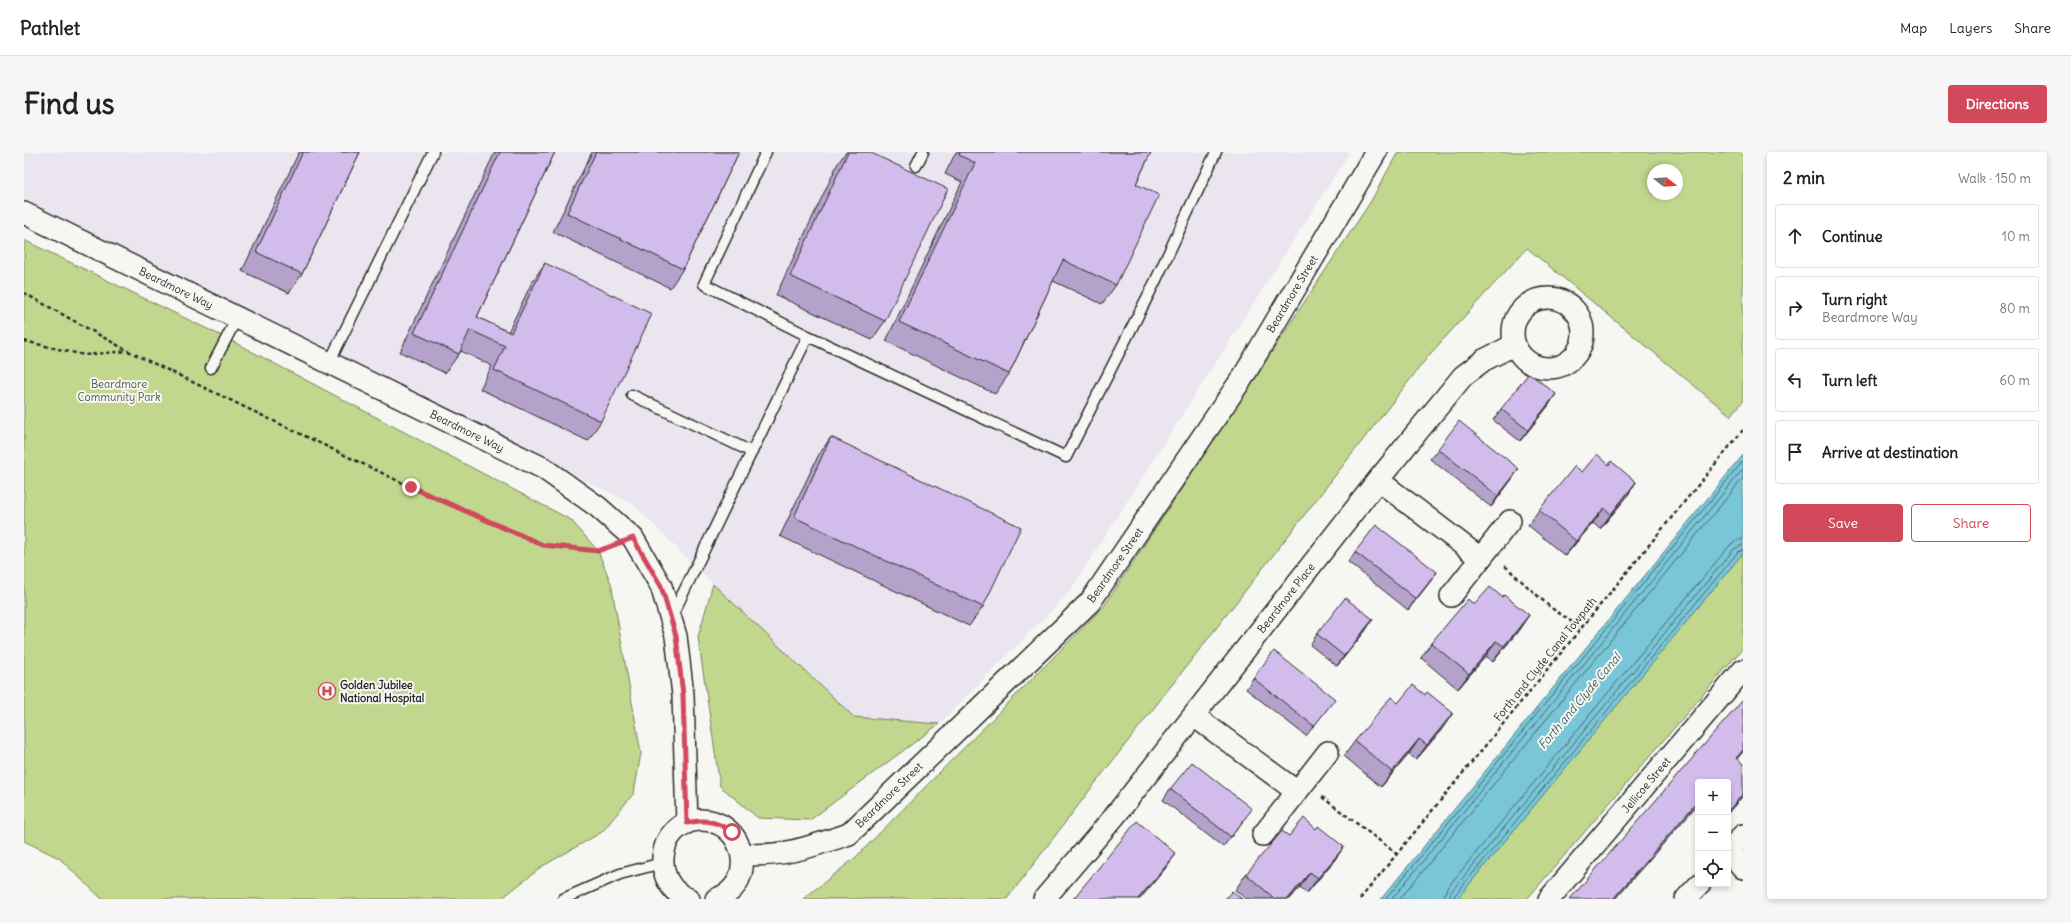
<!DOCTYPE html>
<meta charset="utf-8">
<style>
body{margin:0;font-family:Delius,sans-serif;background:#f6f6f6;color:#222}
.controls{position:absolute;right:12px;bottom:12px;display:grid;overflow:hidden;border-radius:4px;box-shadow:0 2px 6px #0003}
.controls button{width:36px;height:36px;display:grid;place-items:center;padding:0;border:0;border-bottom:1px solid #e0e0e0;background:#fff;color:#222;font:20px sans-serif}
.compass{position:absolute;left:1623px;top:12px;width:36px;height:36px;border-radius:50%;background:#fff;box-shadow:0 2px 6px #0003;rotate:107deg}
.stop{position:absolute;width:12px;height:12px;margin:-9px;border:3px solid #d1495b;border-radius:50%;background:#fff}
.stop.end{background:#d1495b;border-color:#fff;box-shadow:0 1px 4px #0008}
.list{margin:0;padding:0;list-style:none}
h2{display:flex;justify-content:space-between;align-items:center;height:52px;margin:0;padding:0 16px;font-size:17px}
h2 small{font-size:13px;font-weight:400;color:#767676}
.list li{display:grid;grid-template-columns:26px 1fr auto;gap:12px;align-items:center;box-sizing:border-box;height:64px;margin:0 8px 8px;padding:0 8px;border:1px solid #e0e0e0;border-radius:4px}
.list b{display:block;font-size:15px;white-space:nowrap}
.list p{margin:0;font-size:13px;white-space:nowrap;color:#767676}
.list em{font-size:13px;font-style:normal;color:#767676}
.actions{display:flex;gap:8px;padding:12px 16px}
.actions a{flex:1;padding:9px 0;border:1px solid #d1495b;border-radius:4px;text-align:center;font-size:14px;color:#d1495b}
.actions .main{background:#d1495b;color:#fff}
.icon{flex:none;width:22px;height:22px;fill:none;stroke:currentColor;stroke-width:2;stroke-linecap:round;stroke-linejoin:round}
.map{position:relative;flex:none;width:1719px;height:747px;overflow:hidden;border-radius:4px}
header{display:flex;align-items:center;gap:24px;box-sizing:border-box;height:56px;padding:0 20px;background:#fff;border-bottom:1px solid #e0e0e0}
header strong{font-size:19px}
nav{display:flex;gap:22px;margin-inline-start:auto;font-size:14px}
.intro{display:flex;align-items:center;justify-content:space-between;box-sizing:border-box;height:96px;padding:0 24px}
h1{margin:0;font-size:28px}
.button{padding:10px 18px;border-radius:4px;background:#d1495b;color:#fff;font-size:14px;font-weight:700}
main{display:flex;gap:24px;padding:0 24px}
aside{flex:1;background:#fff;border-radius:4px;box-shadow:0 2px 6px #0003}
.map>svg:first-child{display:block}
</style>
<header>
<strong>Pathlet</strong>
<nav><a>Map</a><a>Layers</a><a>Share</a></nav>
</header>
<div class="intro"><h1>Find us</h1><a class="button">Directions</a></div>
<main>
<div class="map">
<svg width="1719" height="747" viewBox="0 0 1719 747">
<rect width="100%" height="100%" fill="#f6f6f2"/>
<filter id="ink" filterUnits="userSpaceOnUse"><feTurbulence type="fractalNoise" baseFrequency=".025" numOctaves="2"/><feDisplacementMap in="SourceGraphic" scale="8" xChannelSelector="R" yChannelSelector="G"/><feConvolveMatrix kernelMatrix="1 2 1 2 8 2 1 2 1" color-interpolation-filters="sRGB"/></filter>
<g filter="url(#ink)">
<!-- built -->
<path fill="#ebe5f0" d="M0 0H1326L1044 442 915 572 830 565 689 432 610 353 0 54Z"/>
<!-- green -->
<path fill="#c0d78d" stroke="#76815c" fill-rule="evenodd" d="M1374 0H1719V249L1707 264 1503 96 1406 202 1069 634 983 747H779L831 706 1080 454 1347 49ZM1629 18H1653V42H1629Z
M0 88 202 186 547 368 574 399 587 431 617 601 610 641 578 680 519 714 477 747H78L35 706 0 689Z
M1719 401V496L1503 747H1433Z
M689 432 830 565 915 572 786 668 734 666 696 634 674 485Z"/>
<!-- water -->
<path fill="#79c6d8" stroke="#5a8893" d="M1719 303V401L1433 747H1357Z"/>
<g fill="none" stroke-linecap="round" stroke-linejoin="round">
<!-- shore -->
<path stroke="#4a6970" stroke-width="1" d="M1362 747 1719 309
M1368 747 1719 317
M1376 747 1719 326
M1419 747 1423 736 1706 393 1711 389 1719 387
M1425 747 1427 740 1710 397 1719 393
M1430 747 1431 743 1714 400 1719 398"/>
<defs>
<path id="service" d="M742 0 680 132 784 184 1042 305 1131 130 1192 0
M892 14 899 0
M305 211 409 0
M187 216 213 166
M608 243 728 300
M648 464 784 184
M539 747 596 722 638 711"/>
<path id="minor" d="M0 61 519 316 574 355 609 386 637 434 652 484 659 543 663 671
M1489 181a35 35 0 1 1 70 0a35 35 0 1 1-70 0Z
M1354 328 1456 406
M1427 444 1486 369
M1170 564 1272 639
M1239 683 1304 600
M1705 699 1719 716
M1704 700 1719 683
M719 702C756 706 789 694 825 682L1066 450 1219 225 1352 0
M665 747C626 733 632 671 675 668 721 666 736 732 692 747
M1020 747 1090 665 1354 328 1439 224 1460 208 1490 193
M1525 747 1719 518
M1662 747 1676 732"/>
</defs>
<!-- service casing -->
<use href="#service" stroke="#2b2b2b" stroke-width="13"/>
<!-- minor casing -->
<use href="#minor" stroke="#2b2b2b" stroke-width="24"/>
<!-- path -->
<path stroke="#2b2b2b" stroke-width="2.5" stroke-dasharray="4 3" stroke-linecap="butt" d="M0 141 104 199 387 335 519 393 574 399 584 395
M0 189 60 203 104 199
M1481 414 1526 455 1557 476
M1298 645 1373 702
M1336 747 1719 278"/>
<!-- service -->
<use href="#service" stroke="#f6f6f2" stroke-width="10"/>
<!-- minor -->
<use href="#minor" stroke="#f6f6f2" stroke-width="21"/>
</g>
<!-- wall -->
<path fill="#b5a2cb" stroke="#2b2b2b" d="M275 0H336L278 122 265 141 218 119Z
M471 0H531L453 165 484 180 508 130 521 111 577 269 564 289 456 237 468 214 437 199 435 202 421 221 376 200Z
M568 0H715L659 117 646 136 529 80Z
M822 0H845L861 169 848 188 752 143 814 11Z
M932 0H1127L1112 32 1092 133 1078 152 1029 129 985 222 971 242 862 189 938 30 921 22Z
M1525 253 1496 289 1469 268 1477 257Z
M807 285 959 455 945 474 756 384 794 304Z
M1414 297 1488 327 1467 355 1406 307Z
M1558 320 1612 330 1602 346 1576 377 1569 371 1541 404 1504 373 1515 358Z
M1331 400 1413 420 1384 458 1324 410Z
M1478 445 1505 463 1494 479 1469 510 1462 504 1434 537 1397 506 1407 491 1450 453Z
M1342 478 1313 514 1286 493 1293 482Z
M1229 526 1303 557 1282 584 1222 537Z
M1374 551 1418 577 1392 608 1385 602 1357 635 1320 604 1331 589Z
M1146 637 1220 668 1199 695 1139 648Z
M1292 677 1320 695 1309 710 1283 741 1276 735 1266 747H1222L1211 738 1222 722 1265 684Z"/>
<!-- shaded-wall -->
<path fill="#9384a5" stroke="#2b2b2b" d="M1532 242 1525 253 1496 289 1504 278Z
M1495 317 1488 327 1467 355 1474 344Z
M1612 330 1602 346 1576 377 1587 362Z
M1580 356 1569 371 1541 404 1552 389Z
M1413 420 1406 430 1384 458 1392 447Z
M1505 463 1494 479 1469 510 1480 494Z
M1349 467 1342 478 1313 514 1320 504Z
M1472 489 1462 504 1434 537 1445 522Z
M1429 561 1418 577 1392 608 1403 593Z
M1395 587 1385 602 1357 635 1368 620Z
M1719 598V600L1705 616 1712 606Z
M1719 642V644L1704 661V659Z
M1674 649V652L1591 747H1589Z
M1320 695 1309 710 1283 741 1294 726Z
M1152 702 1141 717 1116 747H1114Z
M1286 720 1276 735 1266 747H1264Z"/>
<!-- building -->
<path fill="#d2bcec" stroke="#2b2b2b" d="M279 0H336L278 122 232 100Z
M476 0H531L453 165 487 181 521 111 628 162 577 269 470 218 481 194 446 178 435 202 390 181Z
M572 0H715L659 117 543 61Z
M824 0H845L924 37 861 169 766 124Z
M936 0H1127L1112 32 1135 43 1092 133 1039 108 985 222 875 170 951 11 935 3Z
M1505 221 1532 242 1504 278 1477 257Z
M1435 269 1495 317 1474 344 1414 297Z
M807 285 997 375 959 455 770 365Z
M1573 302 1585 313 1587 309 1612 330 1587 362 1580 356 1552 389 1515 358 1551 314 1558 320Z
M1352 373 1413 420 1392 447 1331 400Z
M1466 435 1478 445 1480 443 1505 463 1480 494 1472 489 1445 522 1407 491 1444 447 1450 453Z
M1321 446 1349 467 1320 504 1293 482Z
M1250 499 1311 547 1290 574 1229 526Z
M1389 533 1401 543 1403 540 1429 561 1403 593 1395 587 1368 620 1331 589 1367 545 1374 551Z
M1719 548V598L1712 606 1719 612V642L1704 659V630H1674V649L1589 747H1546Z
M1168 610 1228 657 1207 685 1146 637Z
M1280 666 1292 677 1294 674 1320 695 1294 726 1286 720 1264 747H1251L1222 722 1258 679 1265 684Z
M1113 669 1152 702 1114 747H1049Z
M1208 739 1218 747H1201Z"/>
</g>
<g fill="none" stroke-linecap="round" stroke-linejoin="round" filter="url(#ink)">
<!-- route -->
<path stroke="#d1495b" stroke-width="5" d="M387 335 519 393 574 399 609 386 637 434 652 484 659 543 663 671C680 667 693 669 708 680"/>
</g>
<!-- icons -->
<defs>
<symbol id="hospital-ring" viewBox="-11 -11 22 22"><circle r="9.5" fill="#f6f6f2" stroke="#d1495b" stroke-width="1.5"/><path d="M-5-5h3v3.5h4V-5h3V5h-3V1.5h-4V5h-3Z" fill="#d1495b"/></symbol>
</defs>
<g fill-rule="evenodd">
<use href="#hospital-ring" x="293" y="529" width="20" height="20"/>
</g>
<g text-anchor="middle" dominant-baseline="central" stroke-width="4" stroke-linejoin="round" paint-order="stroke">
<!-- street labels -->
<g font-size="11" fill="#2b2b2b" stroke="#f6f6f2">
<text transform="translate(152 136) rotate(26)">Beardmore Way</text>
<text transform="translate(1268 142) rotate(-59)">Beardmore Street</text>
<text transform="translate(443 279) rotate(26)">Beardmore Way</text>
<text transform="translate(1091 413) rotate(-55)">Beardmore Street</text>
<text transform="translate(1262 446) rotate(-52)">Beardmore Place</text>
<text transform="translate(1521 507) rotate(-51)">Forth and Clyde Canal Towpath</text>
<text transform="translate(1622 633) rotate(-50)">Jellicoe Street</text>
<text transform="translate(865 643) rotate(-44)">Beardmore Street</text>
</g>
<!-- park labels -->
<g font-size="11" fill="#505644" stroke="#f6f6f2">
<text x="95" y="232">Beardmore<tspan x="95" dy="13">Community Park</tspan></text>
</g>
<!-- poi labels -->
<g font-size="11" font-weight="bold" fill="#2b2b2b" stroke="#f6f6f2" text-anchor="start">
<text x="316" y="533">Golden Jubilee<tspan x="316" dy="13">National Hospital</tspan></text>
</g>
<!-- water labels -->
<g font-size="12" font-style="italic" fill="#425a5f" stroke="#f6f6f2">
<text transform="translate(1555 549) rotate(-50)">Forth and Clyde Canal</text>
</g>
</g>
</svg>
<div class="controls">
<button>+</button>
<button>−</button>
<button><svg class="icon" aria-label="locate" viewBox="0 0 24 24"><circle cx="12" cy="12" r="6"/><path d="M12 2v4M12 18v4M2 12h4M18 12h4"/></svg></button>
</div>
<svg class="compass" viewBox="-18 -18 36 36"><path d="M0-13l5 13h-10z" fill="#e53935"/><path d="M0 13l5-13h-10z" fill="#767676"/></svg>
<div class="stop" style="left:708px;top:680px"></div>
<div class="stop end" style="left:387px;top:335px"></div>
</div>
<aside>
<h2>2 min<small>Walk · 150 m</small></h2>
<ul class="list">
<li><svg class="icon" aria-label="ahead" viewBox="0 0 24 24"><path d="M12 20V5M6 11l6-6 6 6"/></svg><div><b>Continue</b></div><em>10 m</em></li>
<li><svg class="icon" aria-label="right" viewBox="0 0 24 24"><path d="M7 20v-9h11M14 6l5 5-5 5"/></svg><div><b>Turn right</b><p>Beardmore Way</p></div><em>80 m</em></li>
<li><svg class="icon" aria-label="left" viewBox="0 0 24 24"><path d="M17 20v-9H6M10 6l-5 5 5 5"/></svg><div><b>Turn left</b></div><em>60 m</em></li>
<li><svg class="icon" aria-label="arrive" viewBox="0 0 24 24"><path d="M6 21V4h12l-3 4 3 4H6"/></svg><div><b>Arrive at destination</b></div></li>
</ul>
<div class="actions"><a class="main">Save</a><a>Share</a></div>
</aside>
</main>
